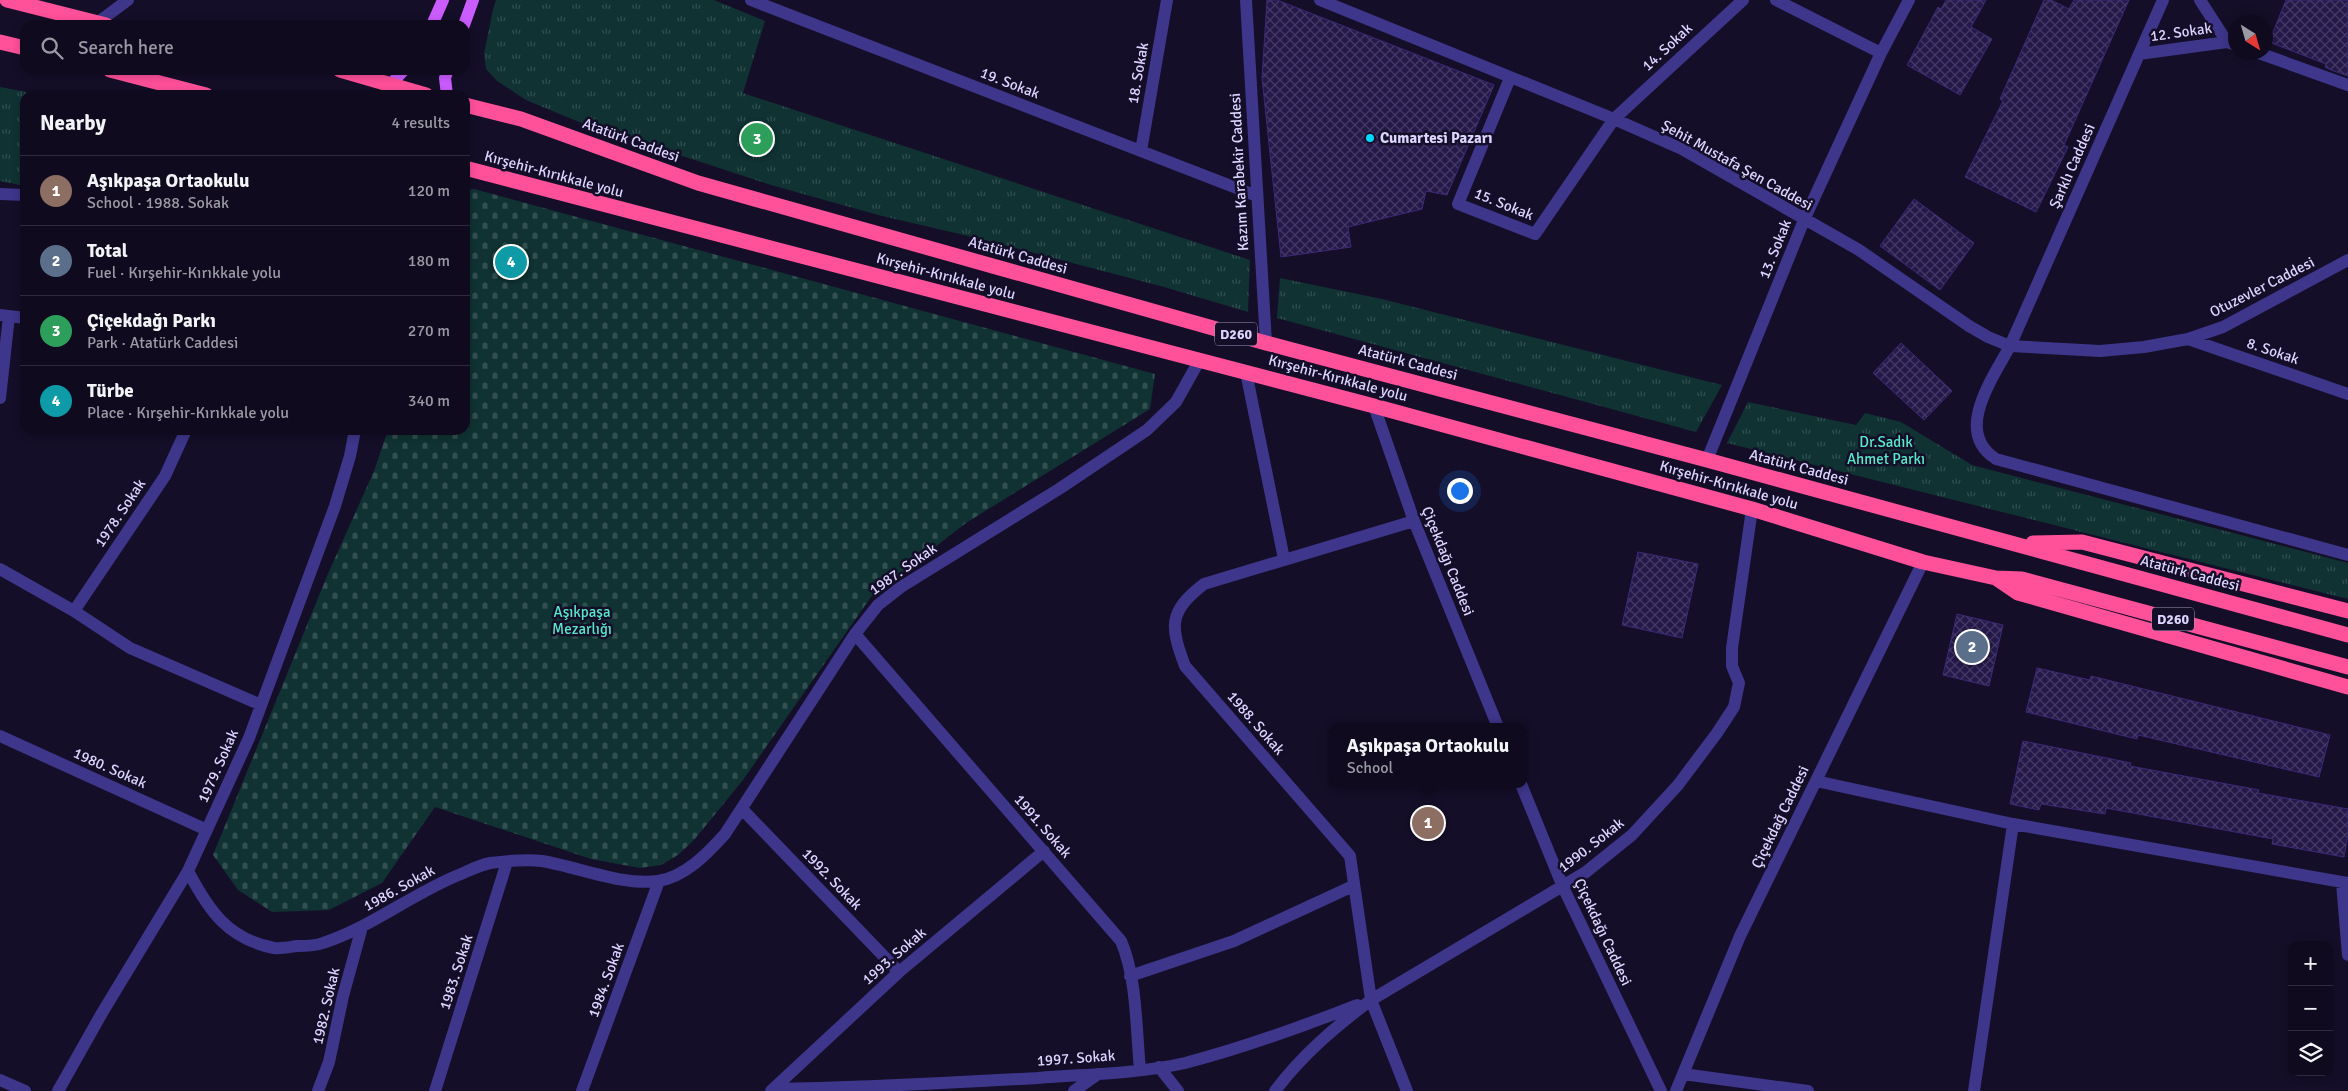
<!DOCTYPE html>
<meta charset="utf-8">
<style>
body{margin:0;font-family:Signika,sans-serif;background:#1d182b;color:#f1f3f6}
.controls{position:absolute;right:15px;bottom:15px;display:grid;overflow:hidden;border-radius:10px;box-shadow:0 2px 8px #0003}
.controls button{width:45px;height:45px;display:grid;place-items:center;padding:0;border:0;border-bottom:1px solid #2f2b3c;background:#0f0a1e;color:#f1f3f6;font:25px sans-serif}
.compass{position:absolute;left:2228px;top:15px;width:45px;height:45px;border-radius:50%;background:#0f0a1e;box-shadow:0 2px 8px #0003;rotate:143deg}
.you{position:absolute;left:1459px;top:490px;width:18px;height:18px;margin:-12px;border:4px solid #fff;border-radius:50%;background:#1a73e8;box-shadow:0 0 0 8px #1a73e833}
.badge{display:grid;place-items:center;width:32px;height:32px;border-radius:50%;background:#1a73e8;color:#fff;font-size:16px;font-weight:700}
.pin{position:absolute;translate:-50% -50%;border:2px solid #fff;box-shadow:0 1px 5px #0006}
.popup{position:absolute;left:1329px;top:723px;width:198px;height:65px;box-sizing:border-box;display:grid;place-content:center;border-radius:10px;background:#0f0a1e;filter:drop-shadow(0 1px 4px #0005);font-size:16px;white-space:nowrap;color:#9b9aa4}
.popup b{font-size:19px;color:#f1f3f6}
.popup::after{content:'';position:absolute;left:50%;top:100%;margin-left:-10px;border:10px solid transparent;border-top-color:#0f0a1e}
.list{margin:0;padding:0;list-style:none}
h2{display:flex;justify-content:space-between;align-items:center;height:65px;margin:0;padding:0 20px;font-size:21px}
h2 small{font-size:16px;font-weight:400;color:#9b9aa4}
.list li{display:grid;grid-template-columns:32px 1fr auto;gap:15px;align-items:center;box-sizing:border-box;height:70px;padding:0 20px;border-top:1px solid #2f2b3c}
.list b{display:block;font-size:19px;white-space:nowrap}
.list p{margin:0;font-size:16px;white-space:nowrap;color:#9b9aa4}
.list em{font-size:16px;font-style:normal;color:#9b9aa4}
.icon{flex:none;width:28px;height:28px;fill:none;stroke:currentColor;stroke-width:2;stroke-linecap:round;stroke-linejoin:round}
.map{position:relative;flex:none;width:2348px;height:1091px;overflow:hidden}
.search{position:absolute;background:#0f0a1e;box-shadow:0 2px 8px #0003;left:20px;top:20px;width:450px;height:55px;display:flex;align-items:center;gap:12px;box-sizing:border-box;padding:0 18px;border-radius:15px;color:#9b9aa4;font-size:19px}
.panel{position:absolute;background:#0f0a1e;box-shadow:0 2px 8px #0003;left:20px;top:90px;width:450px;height:345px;border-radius:15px}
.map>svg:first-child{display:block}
</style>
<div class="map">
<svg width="2348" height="1091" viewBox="0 0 2348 1091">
<defs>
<pattern id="cemetery-stones" width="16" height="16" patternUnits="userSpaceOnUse" patternTransform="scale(1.25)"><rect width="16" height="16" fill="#103232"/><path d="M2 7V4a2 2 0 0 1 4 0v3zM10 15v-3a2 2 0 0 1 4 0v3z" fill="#324f51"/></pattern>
<pattern id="park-tufts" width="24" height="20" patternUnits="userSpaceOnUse" patternTransform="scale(1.25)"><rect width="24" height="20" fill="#103232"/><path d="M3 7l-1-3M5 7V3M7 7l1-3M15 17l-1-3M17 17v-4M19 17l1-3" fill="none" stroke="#324f51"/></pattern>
<pattern id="building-cross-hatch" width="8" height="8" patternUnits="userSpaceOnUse" patternTransform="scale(1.25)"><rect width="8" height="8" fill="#25194a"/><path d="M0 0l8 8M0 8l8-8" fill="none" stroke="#443a65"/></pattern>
</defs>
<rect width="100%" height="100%" fill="#140e28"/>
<!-- cemetery -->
<path fill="url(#cemetery-stones)" d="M474 189 1155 374 1150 409 966 523 871 597 743 780 694 840 678 855 661 865 640 868 591 859 435 807 382 883 329 910 272 912 238 890 213 855 327 576 374 471 388 430H465V190Z"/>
<!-- park -->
<path fill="url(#park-tufts)" d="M496 0H714L765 21 743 93 1250 260 1248 312 1164 287 981 239 878 215 771 185 579 122 526 100 497 81 486 69 484 54 493 9Z
M0 87 43 95H25V186L0 181Z
M1280 278 1382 299 1722 385 1696 432 1277 318Z
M1748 402 1856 425 1865 413 1901 422 1972 465 2348 563V599L1727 443Z"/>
<!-- building -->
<path fill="url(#building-cross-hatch)" stroke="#3d2978" d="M1267 0H1277L1494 85 1447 195 1426 191 1422 209 1348 227 1351 247 1281 257 1262 78Z
M1946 0H1986L1971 27 1992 39 1960 95 1907 65 1938 7 1941 9Z
M2044 0H2051L2069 9 2074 0H2129L2064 145 2068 147 2036 212 1965 177 2003 101 2000 99Z
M2286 0H2348V76L2331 70 2325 67 2326 64 2269 42Z
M1914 199 1974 243 1940 290 1880 246Z
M1901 343 1952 391 1924 420 1873 373Z
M1638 552 1698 564 1682 638 1622 625Z
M1957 614 2003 625 1989 686 1943 675Z
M2037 668 2090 680 2091 676 2330 735 2319 777 2138 735 2137 739 2026 712Z
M2023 741 2131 763 2130 766 2259 790 2258 793 2348 809V835L2344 857 2272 844 2273 839 2106 808 2105 814 2041 804 2039 810 2010 804Z"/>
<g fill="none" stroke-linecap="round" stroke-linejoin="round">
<!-- minor -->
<path stroke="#3d368a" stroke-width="12" d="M751 0 1257 196
M1246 0 1266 343
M1320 0 1614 119 1682 149 1859 250 1969 326 1988 337 2010 346 2100 351 2144 347 2188 339 2223 327 2348 260
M1776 0 1881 53
M2163 0 2010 346C1993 378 1953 432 1996 459L2348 555
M2200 0 2227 42 2236 45
M97 23 128 0
M2256 52 2348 85
M2139 54 2227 42
M1510 78 1458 204 1535 234 1614 119 1743 0
M1141 151 1167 0
M0 194 25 195
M0 315 25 318
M2188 339 2348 394
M1246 372 1284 559
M0 398 9 316
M1374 406 1414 521 1498 727
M1707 460 1804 220 1881 53 1909 0
M0 569 74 611 130 648 261 705
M74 611 165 476 186 430
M855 634 1121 941C1137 978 1136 1029 1140 1069
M0 736 207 830
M1816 781 2013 824 2348 883
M1521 784 1563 887 1661 1091
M742 809 899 972
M188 871C209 911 228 939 274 948 281 949 290 947 297 946 305 946 315 946 323 943 372 927 413 893 461 874 470 870 480 865 490 863 506 861 527 859 542 861 578 867 622 886 658 881 685 877 707 854 725 834L855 634 878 605 901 587 1059 489 1147 430 1176 402 1199 361
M2342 883 2348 955
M1130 976 1234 941 1353 886
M1159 1067 1178 1091
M1683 1074 1808 1091
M0 1080 25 1091
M773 1089C861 1088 949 1083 1038 1078 1086 1074 1137 1074 1185 1063 1243 1048 1301 1027 1357 1005
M58 1091 102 1013 188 871 249 738 335 506 350 456 355 430
M318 1091 329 1062 343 996 362 927
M435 1091 507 862
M582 1091 659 881
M771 1091 899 972 1044 851
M1074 1091 1098 1074
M1275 1091C1302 1055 1335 1027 1371 1000L1586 872 1632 835 1678 785 1717 733 1734 707 1739 683 1732 666V648L1752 509
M1407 1091 1371 1000 1350 856 1185 666C1170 626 1168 612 1204 584L1414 521
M1676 1091 1740 936 1923 562
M1974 1091 2013 824"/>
<!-- major -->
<path stroke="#cb5cff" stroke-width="12" d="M432 25 443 0
M464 25 473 0
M390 85 404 70
M447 95 445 78 448 70"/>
<!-- highway -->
<path stroke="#ff509a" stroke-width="15" d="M7 0 106 25
M0 42 25 48
M110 70 206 95
M340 70 426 95
M465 105 521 119 698 183 1266 343 1707 460 2348 635
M465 168 1374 406 1752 509 1923 562 1996 578 2022 579 2348 667
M2033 543 2082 542 2348 611
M1996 578 2018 593 2348 687"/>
</g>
<!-- markers -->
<circle fill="#01d8ff" stroke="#140e28" stroke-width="2" cx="1370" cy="138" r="5"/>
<g text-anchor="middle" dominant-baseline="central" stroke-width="5" stroke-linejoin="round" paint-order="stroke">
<!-- shield labels -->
<g fill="#140e28" stroke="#a099be" stroke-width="1">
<rect x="1215" y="322.5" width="42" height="23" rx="4"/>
<rect x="2152" y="607.5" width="42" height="23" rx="4"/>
</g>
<g font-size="14" font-weight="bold" fill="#dcd5ff">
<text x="1236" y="334">D260</text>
<text x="2173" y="619">D260</text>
</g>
<!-- street labels -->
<g font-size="15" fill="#dcd5ff" stroke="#140e28">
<text transform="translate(2181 32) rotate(-8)">12. Sokak</text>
<text transform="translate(1667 47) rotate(-43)">14. Sokak</text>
<text transform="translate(1138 73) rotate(-80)">18. Sokak</text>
<text transform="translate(1010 83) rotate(21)">19. Sokak</text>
<text transform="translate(631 140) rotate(20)">Atatürk Caddesi</text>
<text transform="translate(1737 165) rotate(29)">Şehit Mustafa Şen Caddesi</text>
<text transform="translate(2072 166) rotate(-66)">Şarklı Caddesi</text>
<text transform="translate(1239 172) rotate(-93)">Kazım Karabekir Caddesi</text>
<text transform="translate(554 174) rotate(15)">Kırşehir-Kırıkkale yolu</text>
<text transform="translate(1504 204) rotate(22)">15. Sokak</text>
<text transform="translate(1775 249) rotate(-68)">13. Sokak</text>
<text transform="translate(1018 255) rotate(16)">Atatürk Caddesi</text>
<text transform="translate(946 276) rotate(15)">Kırşehir-Kırıkkale yolu</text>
<text transform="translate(2262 287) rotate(-27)">Otuzevler Caddesi</text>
<text transform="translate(2273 351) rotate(19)">8. Sokak</text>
<text transform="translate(1408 362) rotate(15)">Atatürk Caddesi</text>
<text transform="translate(1338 378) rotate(15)">Kırşehir-Kırıkkale yolu</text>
<text transform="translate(1799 467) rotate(15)">Atatürk Caddesi</text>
<text transform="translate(1729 485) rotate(16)">Kırşehir-Kırıkkale yolu</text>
<text transform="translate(120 513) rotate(-56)">1978. Sokak</text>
<text transform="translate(1448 561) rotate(68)">Çiçekdağı Caddesi</text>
<text transform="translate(903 569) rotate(-35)">1987. Sokak</text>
<text transform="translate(2190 573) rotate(15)">Atatürk Caddesi</text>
<text transform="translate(1256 723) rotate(49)">1988. Sokak</text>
<text transform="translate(218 766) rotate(-66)">1979. Sokak</text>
<text transform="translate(110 768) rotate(24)">1980. Sokak</text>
<text transform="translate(1780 817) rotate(-64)">Çiçekdağ Caddesi</text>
<text transform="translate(1043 826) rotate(49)">1991. Sokak</text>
<text transform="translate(1591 845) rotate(-38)">1990. Sokak</text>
<text transform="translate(832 879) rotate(46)">1992. Sokak</text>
<text transform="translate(399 888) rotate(-29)">1986. Sokak</text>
<text transform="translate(1603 932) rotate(65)">Çiçekdağı Caddesi</text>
<text transform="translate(894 956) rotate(-41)">1993. Sokak</text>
<text transform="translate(456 972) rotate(-72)">1983. Sokak</text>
<text transform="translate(606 980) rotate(-70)">1984. Sokak</text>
<text transform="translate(326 1006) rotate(-77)">1982. Sokak</text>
<text transform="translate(1076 1058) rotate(-4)">1997. Sokak</text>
</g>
<!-- poi labels -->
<g font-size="15" font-weight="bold" fill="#dcd5ff" stroke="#140e28" text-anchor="start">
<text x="1380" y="138">Cumartesi Pazarı</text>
</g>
<!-- park labels -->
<g font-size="15" fill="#58e8cb" stroke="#140e28">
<text x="1886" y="442">Dr.Sadık<tspan x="1886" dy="17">Ahmet Parkı</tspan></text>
<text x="582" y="612">Aşıkpaşa<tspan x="582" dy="17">Mezarlığı</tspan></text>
</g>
</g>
</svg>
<div class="controls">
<button>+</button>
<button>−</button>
<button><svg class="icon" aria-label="layers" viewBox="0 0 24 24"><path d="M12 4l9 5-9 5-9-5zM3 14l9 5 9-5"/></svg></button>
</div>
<svg class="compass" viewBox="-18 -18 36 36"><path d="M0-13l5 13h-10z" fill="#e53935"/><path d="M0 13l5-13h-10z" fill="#9b9aa4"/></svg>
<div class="you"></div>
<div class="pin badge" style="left:1428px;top:823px;background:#8d6e63">1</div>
<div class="popup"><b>Aşıkpaşa Ortaokulu</b>School</div>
<div class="pin badge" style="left:1972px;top:647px;background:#5c6f8a">2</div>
<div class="pin badge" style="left:757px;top:139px;background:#2e9e5b">3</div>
<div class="pin badge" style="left:511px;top:262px;background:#0f9aa8">4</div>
<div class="search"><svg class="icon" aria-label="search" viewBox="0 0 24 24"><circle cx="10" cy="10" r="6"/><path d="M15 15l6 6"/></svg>Search here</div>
<section class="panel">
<h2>Nearby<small>4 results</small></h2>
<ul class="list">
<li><span class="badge" style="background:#8d6e63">1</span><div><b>Aşıkpaşa Ortaokulu</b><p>School · 1988. Sokak</p></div><em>120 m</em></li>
<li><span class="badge" style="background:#5c6f8a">2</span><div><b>Total</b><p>Fuel · Kırşehir-Kırıkkale yolu</p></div><em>180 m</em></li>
<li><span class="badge" style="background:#2e9e5b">3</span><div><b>Çiçekdağı Parkı</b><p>Park · Atatürk Caddesi</p></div><em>270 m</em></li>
<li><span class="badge" style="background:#0f9aa8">4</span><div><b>Türbe</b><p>Place · Kırşehir-Kırıkkale yolu</p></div><em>340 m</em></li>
</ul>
</section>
</div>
